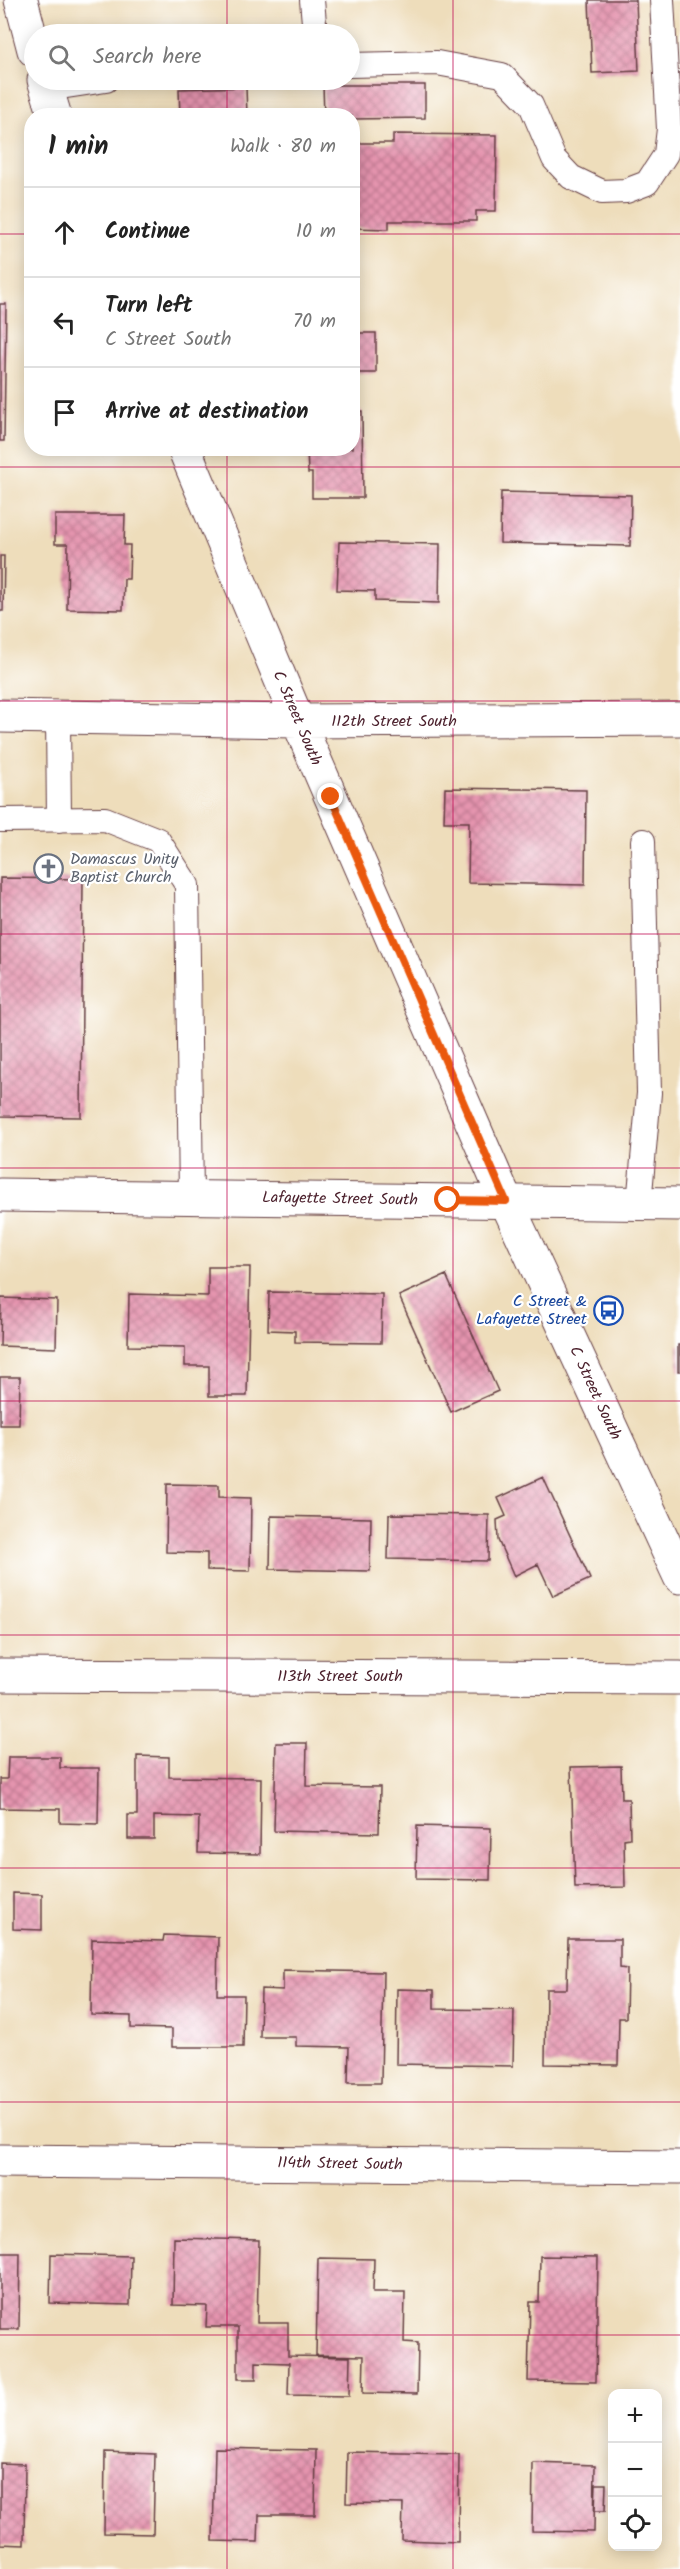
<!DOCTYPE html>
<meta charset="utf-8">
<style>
body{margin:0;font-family:Kalam,sans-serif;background:#f6f6f6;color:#222}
.controls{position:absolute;right:18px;bottom:18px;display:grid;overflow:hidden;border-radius:12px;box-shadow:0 3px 15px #0003}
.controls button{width:54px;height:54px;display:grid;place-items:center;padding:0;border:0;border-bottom:2px solid #e0e0e0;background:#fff;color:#222;font:30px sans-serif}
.stop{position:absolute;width:18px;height:18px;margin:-14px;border:4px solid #ea580c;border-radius:50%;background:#fff}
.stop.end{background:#ea580c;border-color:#fff;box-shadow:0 2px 6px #0008}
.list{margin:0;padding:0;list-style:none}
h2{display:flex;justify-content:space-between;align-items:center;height:78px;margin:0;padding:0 24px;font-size:26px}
h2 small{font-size:20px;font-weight:400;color:#767676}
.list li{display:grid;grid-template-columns:39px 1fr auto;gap:18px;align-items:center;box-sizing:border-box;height:90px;padding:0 24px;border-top:2px solid #e0e0e0}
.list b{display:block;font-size:22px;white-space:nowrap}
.list p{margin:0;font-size:20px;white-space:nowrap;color:#767676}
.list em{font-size:20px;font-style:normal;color:#767676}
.icon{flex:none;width:33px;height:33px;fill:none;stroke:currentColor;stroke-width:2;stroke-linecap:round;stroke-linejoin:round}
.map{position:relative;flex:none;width:680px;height:2569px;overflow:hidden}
.search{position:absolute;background:#fff;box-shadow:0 3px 15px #0003;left:24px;top:24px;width:336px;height:66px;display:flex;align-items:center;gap:15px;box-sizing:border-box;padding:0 21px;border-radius:33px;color:#767676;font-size:22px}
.panel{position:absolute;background:#fff;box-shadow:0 3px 15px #0003;left:24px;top:108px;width:336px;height:348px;border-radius:24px}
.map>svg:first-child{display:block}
</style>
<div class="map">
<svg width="680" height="2569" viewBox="0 0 680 2569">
<defs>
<pattern id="building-cross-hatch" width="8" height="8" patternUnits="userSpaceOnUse" patternTransform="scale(1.5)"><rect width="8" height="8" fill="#e594af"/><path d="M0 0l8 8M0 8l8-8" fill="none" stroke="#bc788f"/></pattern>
</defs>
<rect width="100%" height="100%" fill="#fff"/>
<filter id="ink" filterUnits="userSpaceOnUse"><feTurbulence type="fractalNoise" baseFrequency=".0167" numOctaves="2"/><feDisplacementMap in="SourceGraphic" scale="12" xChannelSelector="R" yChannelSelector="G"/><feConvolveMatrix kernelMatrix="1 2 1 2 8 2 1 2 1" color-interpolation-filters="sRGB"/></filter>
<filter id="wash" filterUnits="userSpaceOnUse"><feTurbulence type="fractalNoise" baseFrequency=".008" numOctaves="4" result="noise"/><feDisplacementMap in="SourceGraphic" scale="24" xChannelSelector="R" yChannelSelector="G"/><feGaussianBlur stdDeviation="1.35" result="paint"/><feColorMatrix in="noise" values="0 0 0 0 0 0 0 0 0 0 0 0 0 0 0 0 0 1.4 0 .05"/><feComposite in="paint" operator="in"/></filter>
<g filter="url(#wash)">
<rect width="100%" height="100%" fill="#edb"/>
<g id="blocks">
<!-- building -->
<path fill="url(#building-cross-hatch)" d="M589 0H636L639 71 592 73Z
M323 85H425V118L352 119V116H324Z
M246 87 247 116H180L179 89Z
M393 134 497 135 496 211H476V221H389V229L352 228V143H393Z
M0 304H6L4 441H0Z
M352 333H376V373H352Z
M352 411H362L363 498H312V473H308L307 448H352Z
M501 492 631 495 630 546 500 543Z
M55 515H125L124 545H130L129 579H124L123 610 67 609 68 544H55Z
M339 542 440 544 439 603 375 601V591L337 590Z
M0 556H4L3 611H0Z
M445 788 586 790 585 885 468 883 469 822H444Z
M0 878 83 879 81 1117 0 1116Z
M208 1267H250L247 1396H209V1366H185V1347L128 1346 129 1294 208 1296Z
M446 1275 498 1391 451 1412 399 1296Z
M269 1292 382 1294 381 1343 295 1342V1331L268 1330Z
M1 1298 57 1300 56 1348 0 1346Z
M678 1345H680V1371H678Z
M0 1377H20L19 1425H0Z
M543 1477 590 1579 553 1596 538 1564 514 1576 498 1540 497 1520 506 1516 498 1498Z
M167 1484 219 1485V1497L251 1498 250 1571 207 1570V1553L166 1552Z
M389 1514 489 1515 488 1561 388 1559Z
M271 1516 371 1518 370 1571 270 1569Z
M276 1743H307L306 1786 380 1787 379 1833 274 1831Z
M137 1756 169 1757V1777L261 1778 260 1854 198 1853 199 1817 154 1816V1839H128V1815H137Z
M8 1757H60V1768H99L98 1824 60 1823V1809L0 1808V1779H7Z
M621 1766 622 1799H629L630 1838 624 1839 625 1887 575 1888 571 1767Z
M417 1826 491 1828 490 1880 416 1879Z
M13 1893 42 1894V1930L13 1929Z
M164 1935 218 1937 217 1995H244L243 2047H172V2029L131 2028V2016L91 2015 92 1939 163 1941Z
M568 1939H620V1968L627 1969 626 2018H619L618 2065 545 2064 546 1989H567Z
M283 1970 383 1972 381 2083H348L349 2047 296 2046V2037H260L261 1989 283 1990Z
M397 1989 434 1990V2009L514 2010 513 2066 396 2064Z
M174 2238 259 2240 257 2323H288V2356L350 2357 349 2396 288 2395 289 2363 256 2362V2379H238V2327H206L207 2306 173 2305Z
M0 2253H20L19 2329H0Z
M51 2254 131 2256 130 2305 50 2303Z
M540 2256 598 2257 596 2382 528 2381 530 2302H539Z
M318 2258 374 2259 373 2292H405L404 2342 418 2343 417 2394 363 2393 364 2356 316 2355Z
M215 2448 316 2450 315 2515H259L258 2542 213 2541Z
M105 2452 155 2454 153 2534 104 2533Z
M347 2452 459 2454 458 2542 402 2540 403 2504 346 2503Z
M0 2463 25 2464 24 2545 0 2544Z
M533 2463 595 2465 594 2532 532 2531Z
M596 2484H606L605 2511H595Z"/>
</g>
</g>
<g filter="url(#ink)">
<use href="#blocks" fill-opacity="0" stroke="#633c41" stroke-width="1.5"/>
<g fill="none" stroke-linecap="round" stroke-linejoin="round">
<defs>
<path id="service" d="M312 0 315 34
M350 65 437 63 502 75 531 105 554 159 571 177 602 192 626 191 647 183 666 154 669 129 662 0
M47 89 106 80
M58 717 59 820
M0 820 105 819 158 840 187 885 191 1197
M639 1204 649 1093 643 841"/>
<path id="minor" d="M0 1195 680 1204
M0 1675 680 1678
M0 2161 680 2167"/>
<path id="secondary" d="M21 0 34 50
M44 80 55 116
M184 448 298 721 506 1201 680 1577
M0 716 298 721 680 719"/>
</defs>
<!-- service casing -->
<use href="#service" stroke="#633c41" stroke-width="26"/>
<!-- minor casing -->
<use href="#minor" stroke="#633c41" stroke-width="35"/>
<!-- secondary casing -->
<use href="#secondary" stroke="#633c41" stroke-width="35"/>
<!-- service -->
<use href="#service" stroke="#fff" stroke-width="24"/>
<!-- minor -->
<use href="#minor" stroke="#fff" stroke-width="33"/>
<!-- secondary -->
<use href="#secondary" stroke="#fff" stroke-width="33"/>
</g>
</g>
<g fill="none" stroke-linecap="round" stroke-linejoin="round" filter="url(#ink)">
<!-- route -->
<path stroke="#ea580c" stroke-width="8" d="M331 797 506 1201 448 1200"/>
</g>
<!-- grid -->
<path fill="none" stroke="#c2185b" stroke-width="1.5" stroke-opacity="0.55" d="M227 0V34M453 0V2569M227 80V116M0 234H32M352 234H680M227 448V2569M0 467H680M0 701H680M0 934H680M0 1168H680M0 1401H680M0 1635H680M0 1868H680M0 2102H680M0 2335H680"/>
<!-- icons -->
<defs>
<symbol id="church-ring" viewBox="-11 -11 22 22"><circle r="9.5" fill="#fff" stroke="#6b7280" stroke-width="1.5"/><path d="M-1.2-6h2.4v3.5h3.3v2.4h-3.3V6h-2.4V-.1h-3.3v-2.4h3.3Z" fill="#6b7280"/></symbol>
<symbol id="bus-ring" viewBox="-11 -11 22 22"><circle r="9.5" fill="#fff" stroke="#1a4fb4" stroke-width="1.5"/><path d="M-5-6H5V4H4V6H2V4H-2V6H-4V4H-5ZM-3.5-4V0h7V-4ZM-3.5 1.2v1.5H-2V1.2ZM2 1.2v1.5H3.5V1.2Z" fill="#1a4fb4"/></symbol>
</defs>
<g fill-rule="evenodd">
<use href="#church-ring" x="32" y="852" width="33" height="33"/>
<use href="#bus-ring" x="592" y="1294" width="33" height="33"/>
</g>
<g text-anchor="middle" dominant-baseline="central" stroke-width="4.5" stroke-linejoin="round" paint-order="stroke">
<!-- street labels -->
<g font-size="16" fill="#4a1f2b" stroke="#fff">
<text transform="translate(297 718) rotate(67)">C Street South</text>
<text x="394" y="721">112th Street South</text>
<text transform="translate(340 1199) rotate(1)">Lafayette Street South</text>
<text transform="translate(595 1393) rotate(65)">C Street South</text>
<text x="340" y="1676">113th Street South</text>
<text transform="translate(340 2164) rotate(1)">114th Street South</text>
</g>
<!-- worship labels -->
<g font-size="16" fill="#5b616d" stroke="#fff" text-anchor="start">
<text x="70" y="859">Damascus Unity<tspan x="70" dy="18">Baptist Church</tspan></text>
</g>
<!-- transit labels -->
<g font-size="16" fill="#164399" stroke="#fff" text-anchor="end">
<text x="587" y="1301">C Street &amp;<tspan x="587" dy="18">Lafayette Street</tspan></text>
</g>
</g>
</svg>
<div class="controls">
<button>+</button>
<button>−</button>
<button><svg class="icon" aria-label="locate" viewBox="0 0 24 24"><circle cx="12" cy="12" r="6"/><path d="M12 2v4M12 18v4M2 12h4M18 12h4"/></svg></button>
</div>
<div class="stop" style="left:448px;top:1200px"></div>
<div class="stop end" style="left:331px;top:797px"></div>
<div class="search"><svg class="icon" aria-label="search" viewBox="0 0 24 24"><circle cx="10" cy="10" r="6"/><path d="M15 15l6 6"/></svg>Search here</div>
<section class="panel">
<h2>1 min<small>Walk · 80 m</small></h2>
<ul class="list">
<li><svg class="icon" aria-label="ahead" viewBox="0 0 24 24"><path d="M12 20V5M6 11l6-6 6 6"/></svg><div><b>Continue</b></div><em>10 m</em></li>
<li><svg class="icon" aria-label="left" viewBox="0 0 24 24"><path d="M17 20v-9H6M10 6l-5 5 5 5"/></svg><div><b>Turn left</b><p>C Street South</p></div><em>70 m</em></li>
<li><svg class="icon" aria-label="arrive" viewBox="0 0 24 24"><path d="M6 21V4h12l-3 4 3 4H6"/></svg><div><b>Arrive at destination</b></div></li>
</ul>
</section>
</div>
